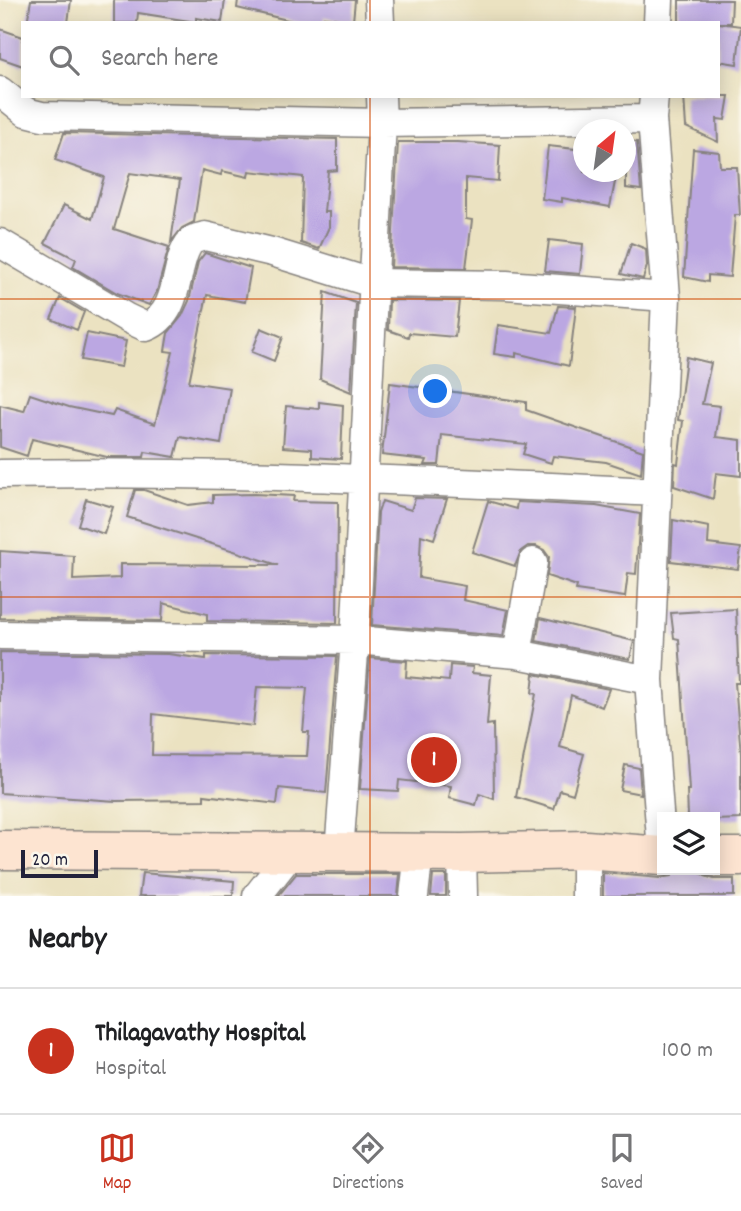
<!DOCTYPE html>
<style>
body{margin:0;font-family:Dekko,sans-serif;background:#f2f2f2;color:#202124}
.controls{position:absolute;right:21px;bottom:21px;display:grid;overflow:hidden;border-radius:0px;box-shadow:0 4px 18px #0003}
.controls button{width:63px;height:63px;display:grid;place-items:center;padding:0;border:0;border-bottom:2px solid #e0e0e0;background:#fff;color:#202124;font:35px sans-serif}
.compass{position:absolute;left:573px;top:119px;width:63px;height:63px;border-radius:50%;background:#fff;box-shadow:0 4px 18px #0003;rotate:29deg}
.scale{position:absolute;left:21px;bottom:18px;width:77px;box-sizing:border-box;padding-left:7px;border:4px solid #22223b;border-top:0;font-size:19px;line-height:24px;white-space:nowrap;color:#22223b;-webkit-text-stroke:5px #fbf7ec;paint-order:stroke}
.you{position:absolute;left:436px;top:392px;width:24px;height:24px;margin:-18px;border:5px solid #fff;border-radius:50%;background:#1a73e8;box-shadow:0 0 0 10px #1a73e833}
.badge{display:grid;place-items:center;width:46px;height:46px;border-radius:50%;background:#c8321e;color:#fff;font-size:23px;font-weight:700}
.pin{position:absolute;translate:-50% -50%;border:4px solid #fff;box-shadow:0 2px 7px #0006}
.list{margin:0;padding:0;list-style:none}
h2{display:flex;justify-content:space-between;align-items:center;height:91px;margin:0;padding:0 28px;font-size:30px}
h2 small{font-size:23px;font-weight:400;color:#757577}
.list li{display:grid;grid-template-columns:46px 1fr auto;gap:21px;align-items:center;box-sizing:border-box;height:126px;padding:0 28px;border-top:2px solid #e0e0e0}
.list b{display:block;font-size:26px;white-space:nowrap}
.list p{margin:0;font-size:23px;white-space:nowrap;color:#757577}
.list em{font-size:23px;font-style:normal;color:#757577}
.icon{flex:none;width:38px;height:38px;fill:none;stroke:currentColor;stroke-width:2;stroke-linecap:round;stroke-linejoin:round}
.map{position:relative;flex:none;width:741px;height:896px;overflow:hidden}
.search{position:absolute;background:#fff;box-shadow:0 4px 18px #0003;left:21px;right:21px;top:21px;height:77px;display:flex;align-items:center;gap:18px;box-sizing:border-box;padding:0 24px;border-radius:0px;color:#757577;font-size:26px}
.sheet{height:217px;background:#fff}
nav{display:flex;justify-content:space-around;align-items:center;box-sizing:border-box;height:98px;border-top:2px solid #e0e0e0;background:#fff;font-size:19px;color:#757577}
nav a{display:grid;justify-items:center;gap:4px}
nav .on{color:#c8321e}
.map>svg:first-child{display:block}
</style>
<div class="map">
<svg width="741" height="896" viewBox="0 0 741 896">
<rect width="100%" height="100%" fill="#fbf7ec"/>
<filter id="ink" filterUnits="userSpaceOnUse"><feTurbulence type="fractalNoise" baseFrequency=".0143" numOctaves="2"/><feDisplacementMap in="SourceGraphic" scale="14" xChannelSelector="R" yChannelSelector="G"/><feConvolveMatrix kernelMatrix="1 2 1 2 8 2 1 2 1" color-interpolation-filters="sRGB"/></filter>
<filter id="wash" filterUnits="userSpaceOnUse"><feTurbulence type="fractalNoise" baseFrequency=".00686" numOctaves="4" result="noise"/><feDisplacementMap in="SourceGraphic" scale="28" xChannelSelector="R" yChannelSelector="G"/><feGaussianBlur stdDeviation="1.57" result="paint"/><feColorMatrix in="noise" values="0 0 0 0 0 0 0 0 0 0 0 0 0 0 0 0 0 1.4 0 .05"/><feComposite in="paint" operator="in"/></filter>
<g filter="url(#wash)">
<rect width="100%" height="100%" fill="#ebe2c1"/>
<g id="blocks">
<!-- building -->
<path fill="#bba7e2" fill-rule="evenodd" d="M31 0H71L68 23H27Z
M114 0H225L222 22 196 18V22L138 13 137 23H114Z
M238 0H355L353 21 324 17V23H300L237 8Z
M679 0H732L731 23H719L741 26 737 64 718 61V23H679Z
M0 29 23 37V66L0 58Z
M684 96H729L725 120 717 119 718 142 686 127Z
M64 133 337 139V170L328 171 324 212H329V227L319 249 301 243 303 177 249 171 248 177 222 171 221 175 202 170 194 222 182 228 171 242 180 180 130 173 114 229 169 247 157 291 149 305 117 293 73 267 76 259 45 243 64 205 92 219 104 177 55 160Z
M626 141 637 142 641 190 626 188Z
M398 142H458L500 145 498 181 466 178V219L472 220 466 268 391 267Z
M548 146 584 150V172H617L610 207 562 198V202L542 199Z
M693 149 719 152 720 167H737L740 215H735L730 277 708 275V282L684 277Z
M549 240 583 244 580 274 545 271Z
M631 243 646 249 647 266 643 279 621 274Z
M205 253 251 268 245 302 207 295 189 382 230 388 221 444 180 437 175 457 145 452 144 457H107L32 439 27 456 0 447V405L24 411 30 394 69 407 112 416 115 410 155 424 173 352 165 351 168 333 182 316 189 301 198 262Z
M325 292 356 303 351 392 320 379Z
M60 298 84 312 77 330 51 319Z
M389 300 459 301 455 337 409 333 408 337 388 330Z
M558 306 576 307 569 366 516 353V357L494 354 498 325 551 333Z
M261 328 283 337 274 361 252 352Z
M87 333 126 341 121 367 81 360Z
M686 357 711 363 702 404 720 406 716 437 741 440V476L716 473 713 499 674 486 675 463 678 464 683 421 678 420Z
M390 383 526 402V410L643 451 641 474 606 462 553 456 551 463 523 454 526 444 442 435 439 465H425L427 460 382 455Z
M319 402 343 405 341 459 312 457V449L283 447 286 406 319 409Z
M135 490H144L188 505 213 502V495L254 494 294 496 293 501 338 502 337 623 207 621V614L163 603 162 621 0 618V551L74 556 73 580 120 578V564L278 565 127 517Z
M415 498 447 499 434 539 421 535 419 578 465 586 463 600 508 610 503 636 372 625 378 513 382 501 411 510Z
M86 499 113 507 104 534 78 525Z
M488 501 516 509 517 502 596 506 640 514 636 574 628 573 625 597 576 590 577 586 547 576 549 557 544 550 536 546H528L521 551 515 566 472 552Z
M673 520 709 527 708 544 741 548 738 569 671 561Z
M736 609 739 683H735L741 754V819L715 820V817H688L687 790H689L679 639 674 638 671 613Z
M540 618 634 641 630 659 536 641Z
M0 652 168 654 206 659V655L337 656 326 793 279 788 277 804 204 795V800L116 801 0 793ZM257 687 307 688 303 732H309L307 756 152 755 153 714 253 726Z
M370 658 407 661 406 677 449 681 450 665 473 667 472 673 491 675 487 725 493 724 494 799 479 794 476 805 449 798 451 786 399 780 398 791 360 789Z
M534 674 609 689 602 707 571 695 560 747 584 754 573 794 560 790 554 809 516 797 536 694 532 693Z
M625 765 639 768 641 794 620 790Z
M697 870 705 876 714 879H734V896H603V873L660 878 671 876 677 871 697 872Z
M142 873 234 881 233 896H139Z
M296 874H400L398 896H278Z
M433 875H446V896H431Z"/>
</g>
</g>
<g filter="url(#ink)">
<use href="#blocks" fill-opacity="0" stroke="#86827e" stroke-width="2"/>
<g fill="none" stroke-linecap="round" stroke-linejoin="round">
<defs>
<path id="street" d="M379 0 380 23
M658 23 659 0
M0 91 26 112 42 116 382 123 652 119
M654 96 652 119 666 297 649 680 662 852
M0 243 127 318 146 327C185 312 172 253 194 239 195 239 204 236 205 236L272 252 372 283 506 285 666 297
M0 474C219 470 438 482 657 492
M0 635 355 640 517 654 649 680
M517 654 533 562
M339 852 355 640 382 123 381 96
M462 853 463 896
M257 896 291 853
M414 896 419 852
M586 896V850"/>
<path id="secondary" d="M0 850 462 853 586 850 662 856
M715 857H741"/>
</defs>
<!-- street casing -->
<use href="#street" stroke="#86827e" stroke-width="31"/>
<!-- secondary casing -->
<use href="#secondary" stroke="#86827e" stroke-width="41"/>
<!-- street -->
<use href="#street" stroke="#fff" stroke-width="28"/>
<!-- secondary -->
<use href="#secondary" stroke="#fde4d1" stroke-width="38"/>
</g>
</g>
<!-- grid -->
<path fill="none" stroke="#d45411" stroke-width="2" stroke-opacity="0.55" d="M370 0V23M370 96V896M0 299H741M0 597H741"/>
</svg>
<div class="controls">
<button><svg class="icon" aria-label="layers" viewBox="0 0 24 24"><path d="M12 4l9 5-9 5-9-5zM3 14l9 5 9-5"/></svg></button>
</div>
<svg class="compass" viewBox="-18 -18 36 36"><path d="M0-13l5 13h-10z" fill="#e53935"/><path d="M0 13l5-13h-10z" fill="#757577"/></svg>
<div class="scale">20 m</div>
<div class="you"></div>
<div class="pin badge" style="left:434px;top:760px">1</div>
<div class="search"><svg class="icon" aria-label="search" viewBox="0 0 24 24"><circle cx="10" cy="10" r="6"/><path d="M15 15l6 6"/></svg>Search here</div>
</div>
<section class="sheet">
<h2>Nearby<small></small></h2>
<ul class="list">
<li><span class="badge">1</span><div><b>Thilagavathy Hospital</b><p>Hospital</p></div><em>100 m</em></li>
</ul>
</section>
<nav>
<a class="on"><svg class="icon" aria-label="map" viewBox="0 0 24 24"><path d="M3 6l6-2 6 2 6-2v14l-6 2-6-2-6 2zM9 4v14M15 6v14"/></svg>Map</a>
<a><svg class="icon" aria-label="directions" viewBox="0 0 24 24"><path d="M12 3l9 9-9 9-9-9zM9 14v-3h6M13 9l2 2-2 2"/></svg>Directions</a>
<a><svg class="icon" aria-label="saved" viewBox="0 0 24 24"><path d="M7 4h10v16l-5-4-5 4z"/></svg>Saved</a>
</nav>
